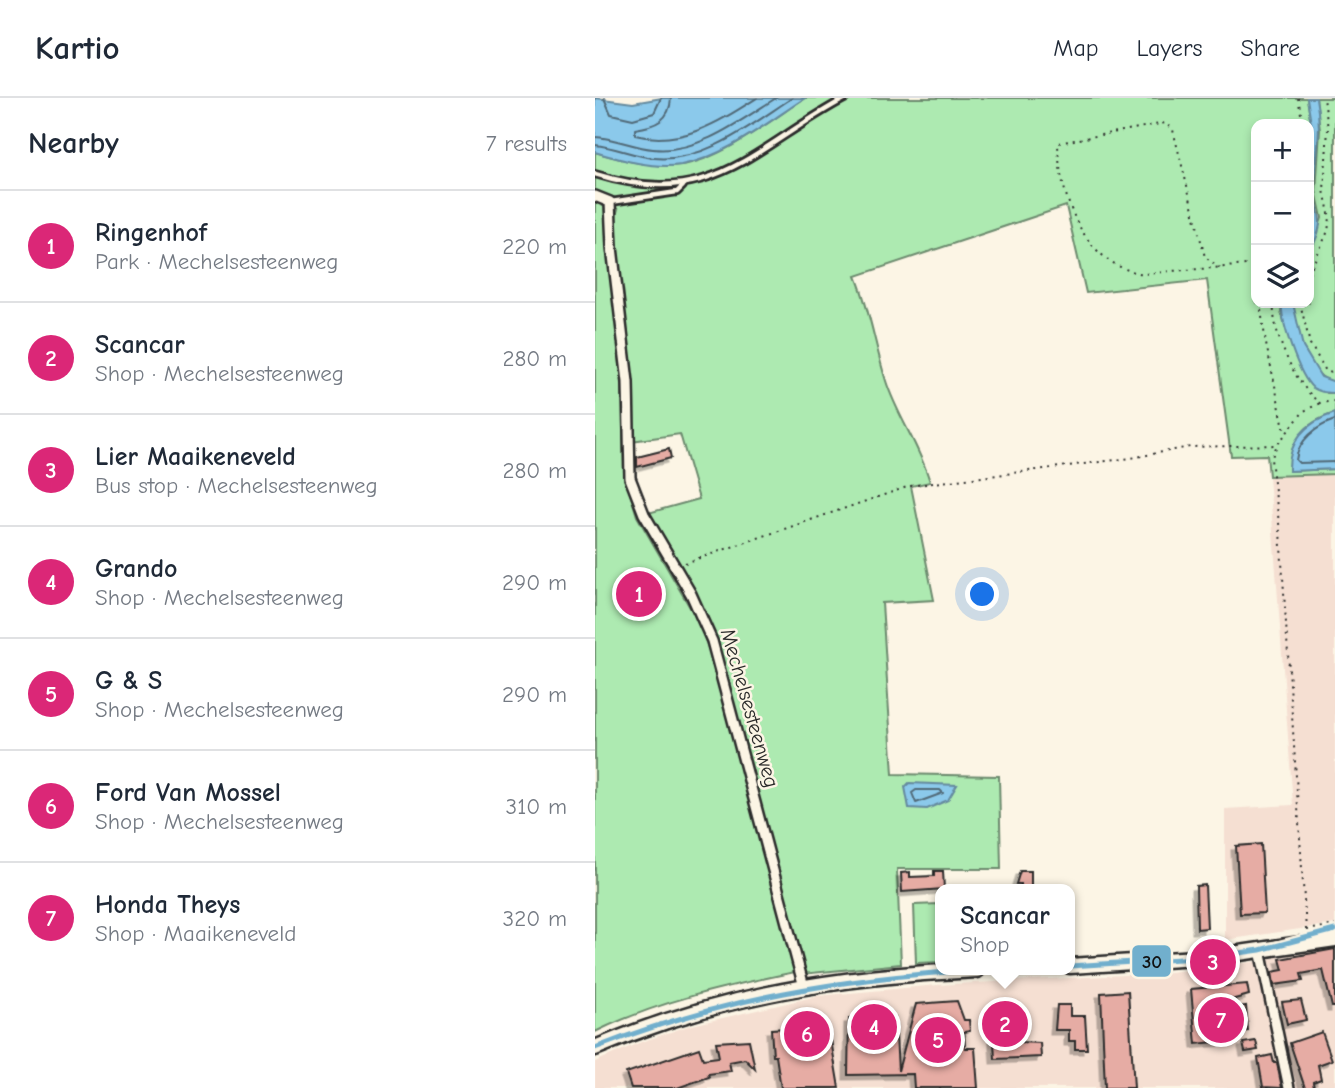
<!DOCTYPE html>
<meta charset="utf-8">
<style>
body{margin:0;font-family:"Comic Neue",sans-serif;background:#f2f2f3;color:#1f2937}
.controls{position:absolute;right:21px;top:21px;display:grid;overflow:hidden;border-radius:14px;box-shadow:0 4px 10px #0003}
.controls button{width:63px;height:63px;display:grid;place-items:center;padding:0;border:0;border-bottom:2px solid #e0e1e3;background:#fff;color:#1f2937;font:35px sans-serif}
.you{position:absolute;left:388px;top:497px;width:24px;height:24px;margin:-18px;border:5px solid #fff;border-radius:50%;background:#1a73e8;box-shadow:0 0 0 10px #1a73e833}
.badge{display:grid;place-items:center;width:46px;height:46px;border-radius:50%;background:#db2777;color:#fff;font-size:23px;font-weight:700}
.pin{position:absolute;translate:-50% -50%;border:4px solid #fff;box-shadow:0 2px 7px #0006}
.popup{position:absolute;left:340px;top:786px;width:140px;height:91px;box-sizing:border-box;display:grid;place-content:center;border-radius:14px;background:#fff;filter:drop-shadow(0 2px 5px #0005);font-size:23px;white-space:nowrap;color:#747a83}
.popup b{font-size:26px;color:#1f2937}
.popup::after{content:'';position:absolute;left:50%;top:100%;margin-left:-14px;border:14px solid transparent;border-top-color:#fff}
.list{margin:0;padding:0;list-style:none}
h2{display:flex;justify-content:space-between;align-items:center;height:91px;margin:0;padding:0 28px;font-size:30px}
h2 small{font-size:23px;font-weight:400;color:#747a83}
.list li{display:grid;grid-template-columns:46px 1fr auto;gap:21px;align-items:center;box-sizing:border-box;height:112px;padding:0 28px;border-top:2px solid #e0e1e3}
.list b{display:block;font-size:26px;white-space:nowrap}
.list p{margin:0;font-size:23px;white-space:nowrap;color:#747a83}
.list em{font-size:23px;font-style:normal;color:#747a83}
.icon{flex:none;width:38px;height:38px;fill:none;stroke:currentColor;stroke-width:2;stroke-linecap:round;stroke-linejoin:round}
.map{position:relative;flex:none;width:740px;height:990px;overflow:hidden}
header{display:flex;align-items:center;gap:42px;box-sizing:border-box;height:98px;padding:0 35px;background:#fff;border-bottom:2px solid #e0e1e3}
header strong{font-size:33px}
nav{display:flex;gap:38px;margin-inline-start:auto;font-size:24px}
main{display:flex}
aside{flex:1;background:#fff}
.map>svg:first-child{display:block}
</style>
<header>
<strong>Kartio</strong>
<nav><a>Map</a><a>Layers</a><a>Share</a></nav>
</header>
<main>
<aside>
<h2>Nearby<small>7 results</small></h2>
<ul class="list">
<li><span class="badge">1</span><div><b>Ringenhof</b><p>Park · Mechelsesteenweg</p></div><em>220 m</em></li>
<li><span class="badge">2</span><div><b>Scancar</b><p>Shop · Mechelsesteenweg</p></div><em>280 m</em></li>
<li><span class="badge">3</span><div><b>Lier Maaikeneveld</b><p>Bus stop · Mechelsesteenweg</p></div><em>280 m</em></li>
<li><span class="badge">4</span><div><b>Grando</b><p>Shop · Mechelsesteenweg</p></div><em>290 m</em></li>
<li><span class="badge">5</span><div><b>G &amp; S</b><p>Shop · Mechelsesteenweg</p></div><em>290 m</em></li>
<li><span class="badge">6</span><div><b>Ford Van Mossel</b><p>Shop · Mechelsesteenweg</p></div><em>310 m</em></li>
<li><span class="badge">7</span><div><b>Honda Theys</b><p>Shop · Maaikeneveld</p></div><em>320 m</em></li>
</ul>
</aside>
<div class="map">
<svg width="740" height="990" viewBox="0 0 740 990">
<defs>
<filter id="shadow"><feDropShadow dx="-4.5" dy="4.5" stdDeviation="0" flood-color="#0004"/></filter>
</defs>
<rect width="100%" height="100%" fill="#fcf5e5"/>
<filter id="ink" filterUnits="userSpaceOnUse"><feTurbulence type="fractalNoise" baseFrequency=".0143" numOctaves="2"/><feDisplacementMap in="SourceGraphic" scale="14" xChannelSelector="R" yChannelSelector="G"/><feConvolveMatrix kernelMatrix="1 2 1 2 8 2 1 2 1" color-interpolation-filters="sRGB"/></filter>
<g filter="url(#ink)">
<!-- built -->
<path fill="#f5dfd2" d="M740 376V826L630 842V711L698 707 674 378Z
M740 848V990H0V964L46 944 93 928 222 898 343 887 567 875 657 864Z"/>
<!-- green -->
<path fill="#adeab1" stroke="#6c8a6e" stroke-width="2" d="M210 0H712L717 32 714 71V26H661V205H687L686 214 704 265 732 295H740V315C706 326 700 340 694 373L740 371V376L674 378 672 357 636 358 612 182 491 195 471 108 261 178C275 212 280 248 291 283 302 318 325 348 335 384L316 388 339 502 287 505 298 676 404 678 406 771H302L306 866 207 876 121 542 100 495 53 415 104 401 85 336 36 343C37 323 38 303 37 283 35 246 11 139 23 111L9 108 27 286 29 375 42 418 104 525 122 575 200 874C132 888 63 903 0 934V54C26 62 58 70 86 67 126 62 176 22 210 0Z
M721 0H740V284C712 281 698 229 698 205H714V156L727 120 721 93 725 32Z
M345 806V864L321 865 319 807Z"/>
<!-- water -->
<path fill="#8bc9eb" stroke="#658a9e" stroke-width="2" d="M0 0 38 5 67 0H210C173 24 130 59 86 67 57 71 27 62 0 54Z
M712 0H721C727 29 722 53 720 82 718 119 736 114 714 156V137L719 120 714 99 717 32Z
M687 205H698L708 249 726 279 740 284V295C733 295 724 294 718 290 704 278 685 222 687 205Z
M740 315V371L694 373C693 342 712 324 740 315Z
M314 685 362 687 353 702 332 711 314 710 310 689Z"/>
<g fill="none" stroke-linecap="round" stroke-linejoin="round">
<!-- shore -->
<path stroke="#516a78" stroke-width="2" d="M9 0 16 16 38 21 59 15 66 0
M76 0C75 23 60 28 40 31V37C86 49 124 24 162 0
M0 39C19 40 39 49 58 51 103 56 145 23 181 0
M0 47C20 49 39 58 59 60 110 65 157 26 197 0
M740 322C722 328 703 342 701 362L704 365 740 364
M321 692H345L348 695 321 705 317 695Z"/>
<!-- stream -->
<path stroke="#658a9e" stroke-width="3.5" d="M714 144 717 108"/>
</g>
<!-- building -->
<path fill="#e6aca4" stroke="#2b2b2b" stroke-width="2" filter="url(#shadow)" d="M74 351 76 360 42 369V359Z
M666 746 670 815 645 816 641 748Z
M339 773H348L349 791 307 794 306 775 315 774V779L339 778Z
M425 773H436V791H426V786H421Z
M610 787 612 830 602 831 601 788Z
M740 851V909H737L728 872 706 876 708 883 679 887 677 874 688 872 685 861Z
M652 886 654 897 636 902 638 910 651 908 653 933 629 935V943L601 946 596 891Z
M533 893 539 990H510L506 895Z
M706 902 711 922 692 926 687 904Z
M362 903 369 922H374L375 933 369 934 370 950H380L383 990H319L318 976 253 977 254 921 300 919 303 973 321 906Z
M462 907H475V918H490L492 951H480V943H474V932H460Z
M422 908 424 944 445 945 446 959 400 961 397 909Z
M225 928 233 932 235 936 244 990H186L181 958H178L176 931Z
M727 934 737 962 723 967 726 981 718 984 719 990H710L695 945Z
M154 942 160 971 150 961 134 964 136 973 113 976 114 979 82 990H36L31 975 104 950 108 961 124 959 121 944Z
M661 943 663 952 650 954 648 945Z
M677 957 679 965H682L687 990 668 989 663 960Z"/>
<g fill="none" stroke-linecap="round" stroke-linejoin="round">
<defs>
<path id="service" d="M0 76C118 113 157 50 251 0
M16 104 82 94 88 88"/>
<path id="minor" d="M0 98 15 104 17 149 33 284 35 380 49 416 96 496 117 543 209 889
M665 852 694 990"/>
<path id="primary" d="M475 868 617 859 740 841
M0 950C127 896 246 878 382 872"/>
</defs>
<!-- service casing -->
<use href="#service" stroke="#2b2b2b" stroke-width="10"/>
<!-- minor casing -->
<use href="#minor" stroke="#2b2b2b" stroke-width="14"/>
<!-- primary casing -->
<use href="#primary" stroke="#2b2b2b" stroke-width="19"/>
<!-- path -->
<path stroke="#2b2b2b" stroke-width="2" stroke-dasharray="2 5" stroke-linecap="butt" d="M703 0 708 26
M660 167 661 177
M625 170 610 159 578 32 570 25 463 45C464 96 487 164 544 175 554 177 566 174 576 173 605 171 633 169 661 166
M714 175 733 133 735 120 729 92 733 31 729 0
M665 205 671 246 690 334
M679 205C676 235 701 288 725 305L740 303
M705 205 715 246 731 273 740 276
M90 465 315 388 536 360 595 349 682 347
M711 832 685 433 676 361 682 347 709 313 725 305
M712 832 740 827"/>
<!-- service -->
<use href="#service" stroke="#fcf5e5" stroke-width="4.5"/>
<!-- minor -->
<use href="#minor" stroke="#fcf5e5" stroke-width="9"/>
<!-- primary -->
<use href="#primary" stroke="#fcf5e5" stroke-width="14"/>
<defs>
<path id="bus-1" d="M475 868 617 859 665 852 740 832
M0 950C127 900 247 880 382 872"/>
</defs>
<!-- bus-1 casing -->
<use href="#bus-1" stroke="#fcf5e5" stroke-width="10"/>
<!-- bus-1 -->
<use href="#bus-1" stroke="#71afcd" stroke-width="5"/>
</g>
</g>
<g text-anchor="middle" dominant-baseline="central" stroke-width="5" stroke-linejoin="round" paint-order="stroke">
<!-- street labels -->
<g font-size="21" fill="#2b2b2b" stroke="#fcf5e5">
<text transform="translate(155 610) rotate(74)">Mechelsesteenweg</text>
</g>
</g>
<rect stroke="#fcf5e5" stroke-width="2.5" x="536" y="846" width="41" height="34" rx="7" fill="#71afcd"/>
<g font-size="19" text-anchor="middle" font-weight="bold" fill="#111">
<text x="557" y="870">30</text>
</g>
</svg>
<div class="controls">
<button>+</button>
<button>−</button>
<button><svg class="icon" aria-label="layers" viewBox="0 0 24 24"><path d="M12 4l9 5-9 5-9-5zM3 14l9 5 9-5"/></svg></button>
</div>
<div class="you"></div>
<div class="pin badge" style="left:44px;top:496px">1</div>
<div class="pin badge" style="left:410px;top:926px">2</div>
<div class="popup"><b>Scancar</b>Shop</div>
<div class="pin badge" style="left:618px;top:864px">3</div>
<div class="pin badge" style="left:279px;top:929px">4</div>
<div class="pin badge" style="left:343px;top:942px">5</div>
<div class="pin badge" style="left:212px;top:936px">6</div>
<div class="pin badge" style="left:626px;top:922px">7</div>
</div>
</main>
